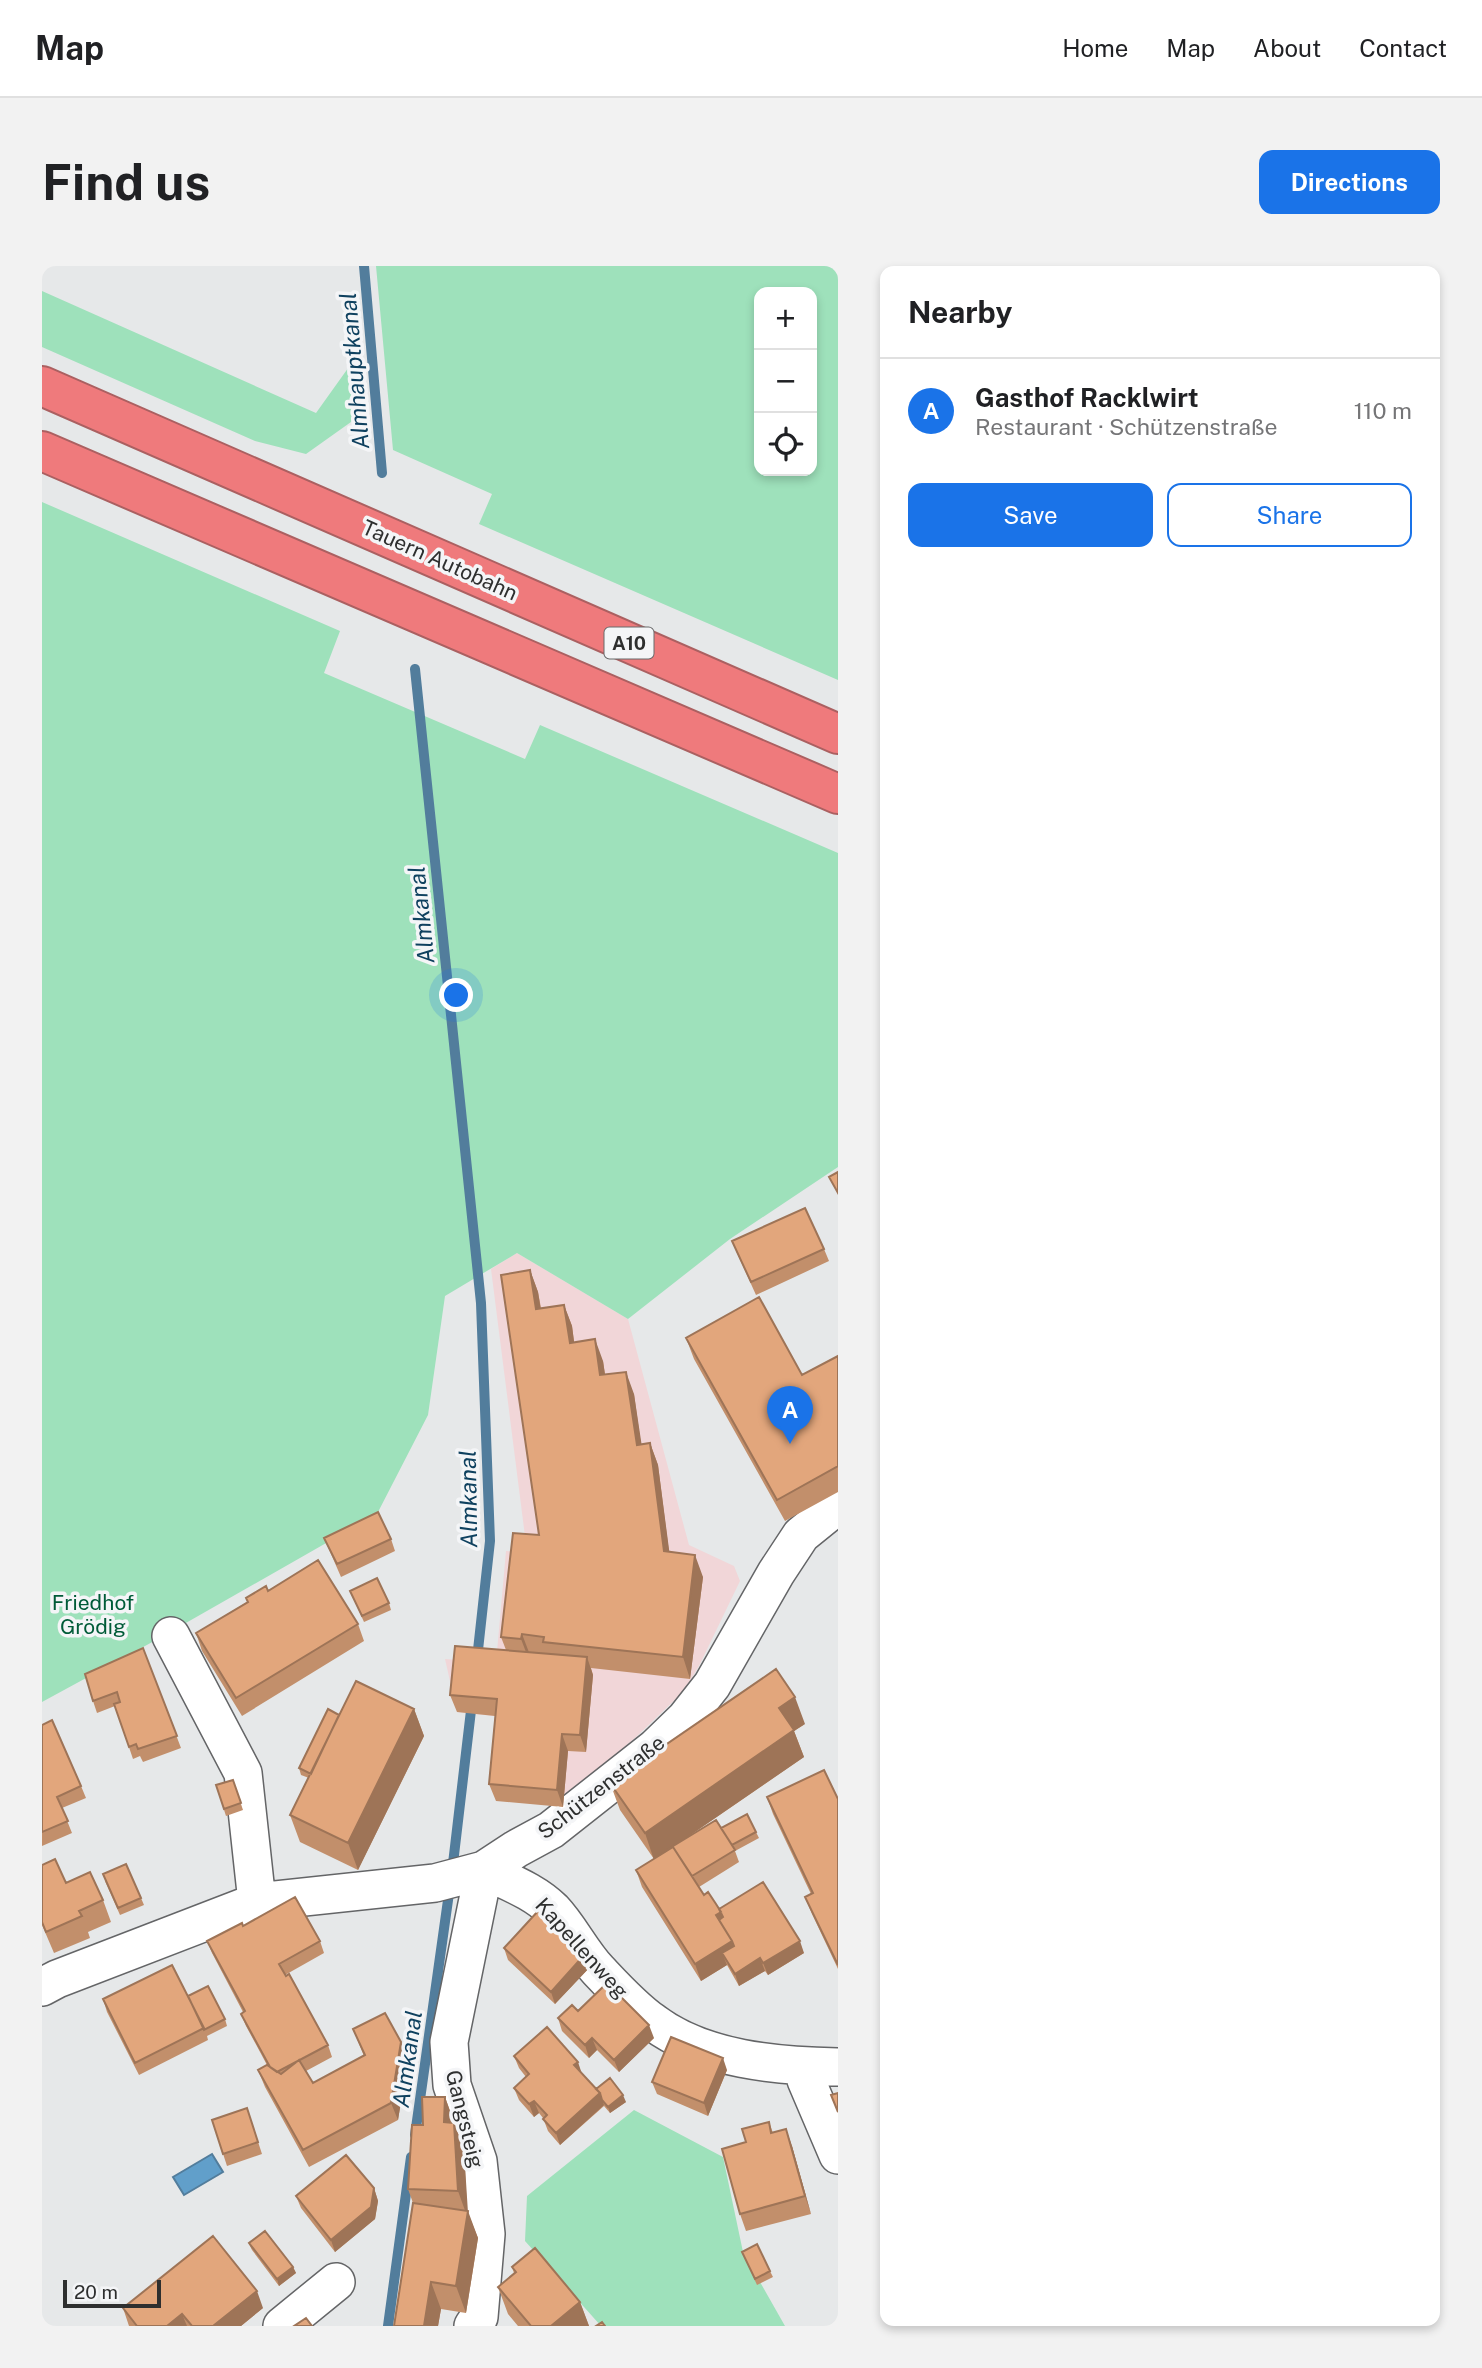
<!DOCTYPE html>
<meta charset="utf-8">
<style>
body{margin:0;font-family:"Public Sans",sans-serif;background:#f2f2f2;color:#202124}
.controls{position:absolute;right:21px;top:21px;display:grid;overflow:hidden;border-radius:14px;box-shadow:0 4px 10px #0003}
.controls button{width:63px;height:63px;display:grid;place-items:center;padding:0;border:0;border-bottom:2px solid #e0e0e0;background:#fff;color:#202124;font:35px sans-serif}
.scale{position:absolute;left:21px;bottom:18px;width:98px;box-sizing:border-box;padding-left:7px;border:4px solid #2e2f2f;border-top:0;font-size:19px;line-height:24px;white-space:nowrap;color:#2e2f2f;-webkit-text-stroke:5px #f4f5f7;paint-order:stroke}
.you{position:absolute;left:415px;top:730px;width:24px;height:24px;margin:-18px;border:5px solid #fff;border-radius:50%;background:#1a73e8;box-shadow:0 0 0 10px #1a73e833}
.badge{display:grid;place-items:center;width:46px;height:46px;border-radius:50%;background:#1a73e8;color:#fff;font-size:23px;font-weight:700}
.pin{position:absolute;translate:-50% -58px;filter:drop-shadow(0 2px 4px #0008)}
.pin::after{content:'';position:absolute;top:37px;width:24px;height:21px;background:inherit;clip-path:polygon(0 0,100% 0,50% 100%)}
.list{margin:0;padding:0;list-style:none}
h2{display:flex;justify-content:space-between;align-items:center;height:91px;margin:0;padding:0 28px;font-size:30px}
h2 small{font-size:23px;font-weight:400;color:#757577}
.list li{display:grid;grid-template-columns:46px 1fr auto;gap:21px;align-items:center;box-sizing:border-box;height:105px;padding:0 28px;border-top:2px solid #e0e0e0}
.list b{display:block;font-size:26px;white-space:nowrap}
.list p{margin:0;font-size:23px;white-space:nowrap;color:#757577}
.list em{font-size:23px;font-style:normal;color:#757577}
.actions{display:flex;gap:14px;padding:21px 28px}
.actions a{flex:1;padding:16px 0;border:2px solid #1a73e8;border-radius:14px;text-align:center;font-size:24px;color:#1a73e8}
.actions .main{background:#1a73e8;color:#fff}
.icon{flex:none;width:38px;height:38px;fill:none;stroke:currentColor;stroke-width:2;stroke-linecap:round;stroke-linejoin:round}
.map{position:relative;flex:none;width:796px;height:2060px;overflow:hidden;border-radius:14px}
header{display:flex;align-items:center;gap:42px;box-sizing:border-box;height:98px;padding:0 35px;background:#fff;border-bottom:2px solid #e0e0e0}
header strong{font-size:33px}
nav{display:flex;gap:38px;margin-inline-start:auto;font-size:24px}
.intro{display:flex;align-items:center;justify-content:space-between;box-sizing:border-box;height:168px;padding:0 42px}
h1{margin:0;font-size:49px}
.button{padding:18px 32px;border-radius:14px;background:#1a73e8;color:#fff;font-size:24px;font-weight:700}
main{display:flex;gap:42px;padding:0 42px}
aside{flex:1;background:#fff;border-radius:14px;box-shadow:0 4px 10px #0003}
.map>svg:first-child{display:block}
</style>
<header>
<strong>Map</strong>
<nav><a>Home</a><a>Map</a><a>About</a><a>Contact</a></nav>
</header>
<div class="intro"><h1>Find us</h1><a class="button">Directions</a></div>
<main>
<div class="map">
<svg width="796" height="2060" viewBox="0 0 796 2060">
<rect width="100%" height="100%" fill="#e6e8e9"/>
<!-- industrial -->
<path fill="#f1d6d8" d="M475 987 586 1053 647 1279 692 1300 698 1315 657 1400 642 1425 593 1472 543 1514 521 1541 461 1451 415 1446 403 1393 454 1397 464 1285 485 1286 449 1003Z"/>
<!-- green -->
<path fill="#9ee1bb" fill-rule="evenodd" d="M334 0H796V414L437 258 450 228 351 184ZM717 26H770V205H717Z
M0 25 274 147 319 84 320 125 309 156 264 188 213 175 0 81Z
M0 236 298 365 282 407 483 493 498 459 796 587V901L688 973 586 1053 475 987 403 1030 386 1149 335 1248 114 1374 0 1436Z
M592 1844 681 1891 701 1986 743 2060H559L483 1975 485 1930Z"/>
<!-- water -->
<path fill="#619fca" stroke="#527d9c" stroke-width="2" d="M170 1888 181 1906 142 1929 131 1911Z"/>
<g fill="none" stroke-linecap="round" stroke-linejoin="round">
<!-- stream -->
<path stroke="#527d9c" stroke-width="10" d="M322 0 340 207
M373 403 439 1037 448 1275 435 1393
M410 1606 430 1436
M373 1869 408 1620
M346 2060 369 1891"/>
<defs>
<path id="minor" d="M129 1370 201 1507 215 1636
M442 1604C466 1616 492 1625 511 1644 528 1662 539 1686 556 1704 573 1722 591 1742 611 1756 661 1794 736 1800 796 1801
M0 1721 15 1713 215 1636 393 1617 442 1604 474 1583 509 1564 613 1482 644 1452 670 1419 734 1307 759 1269 796 1239
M764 1800V1814L796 1889
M240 2060 294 2016
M431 2060 437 2051 444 1968 436 1895 410 1819 407 1776 442 1604"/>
<path id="highway" d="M0 120 796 468
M0 185 796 528"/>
</defs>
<!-- minor casing -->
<use href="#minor" stroke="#646567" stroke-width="40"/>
<!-- highway casing -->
<use href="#highway" stroke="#ab6061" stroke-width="42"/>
<!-- minor -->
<use href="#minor" stroke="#fff" stroke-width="37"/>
<!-- highway -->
<use href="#highway" stroke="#ef7a7c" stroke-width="38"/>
</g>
<!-- wall -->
<path fill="#c28f6b" d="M690 975 782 983 787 995 714 1029 695 987Z
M488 1004 496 1026 499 1042 522 1039 530 1060 532 1076 561 1095 563 1108 592 1128 599 1179 608 1177 616 1199 627 1286 661 1311 648 1413 549 1402 551 1409 544 1486 526 1485 521 1541 454 1535 447 1518 453 1450 415 1446 408 1429 464 1384 459 1371 497 1269Z
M644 1072 760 1109 796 1090V1226L743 1255 652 1093Z
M282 1272 349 1273 353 1285 299 1311Z
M226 1325 316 1358 322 1375 200 1450 160 1385 154 1367 205 1336 204 1332Z
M308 1325 347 1337 349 1344 322 1356Z
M101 1382 139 1482 101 1496 98 1490 91 1493 73 1440 55 1447 51 1435Z
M372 1443 382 1470 316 1604 258 1576 248 1549 267 1512 259 1509 257 1502 298 1449Z
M763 1458 752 1465 762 1491 637 1577 679 1562 714 1566 717 1572 693 1585 697 1596 657 1621 662 1629 677 1643 762 1687 726 1709 723 1705 697 1720 685 1699 659 1715 600 1621 594 1604 612 1593 578 1544 568 1517Z
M0 1459 39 1520 44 1532 20 1542 30 1567 0 1580Z
M191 1514 201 1544 184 1550 174 1519Z
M725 1531 796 1533V1703L770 1648 763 1631 769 1628 731 1548Z
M0 1599 24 1617 61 1634 69 1656 46 1666 48 1672 12 1687 0 1659Z
M63 1615 99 1632 102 1639 78 1649Z
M201 1660 278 1675 282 1687 243 1709 286 1779 290 1791 264 1805 271 1817 322 1790 311 1763 359 1776 366 1793 356 1854 267 1901 223 1821 216 1804 225 1799 204 1760 199 1748 201 1746 170 1687 165 1675Z
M462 1682 549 1700 513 1738 466 1694Z
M146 1730 183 1753 185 1760 165 1770 166 1774 97 1809 65 1746 61 1733Z
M536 1745 612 1772 577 1806 555 1784 547 1792 520 1765 516 1752Z
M472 1790 540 1808 554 1823 584 1836 568 1847 562 1840 518 1879 506 1865 501 1852 497 1847 492 1851 477 1834 472 1822 484 1811 477 1802Z
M685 1804 666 1850 615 1828 610 1816Z
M403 1831 422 1884 425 1945 436 1972 424 2047 399 2043 396 2060 371 1937 366 1923 381 1859Z
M205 1842 220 1888 185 1900 170 1854Z
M727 1856 731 1867 750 1880 769 1948 704 1965 698 1948 704 1876Z
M332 1922 336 1935 333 1953 293 1986 259 1942 254 1930Z
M207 1978 251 2001 254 2007 237 2020 210 1984Z
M700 1986 728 2005 731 2011 715 2019Z
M470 2001 538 2036 547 2060H476L466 2048 456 2021 472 2007Z
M81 2042H221L199 2060H87Z"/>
<!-- shaded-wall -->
<path fill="#9e7457" d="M488 1004 496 1026 502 1064 494 1043Z
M522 1039 530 1060 535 1098 528 1077Z
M553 1073 561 1095 566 1130 558 1109Z
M584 1106 592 1128 603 1201 595 1179Z
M608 1177 616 1199 630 1306 622 1285Z
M653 1289 661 1311 648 1413 641 1391Z
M480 1368 488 1389 487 1394 479 1373Z
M545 1391 551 1409 544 1486 538 1469Z
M753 1431 763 1458 752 1465 762 1491 612 1594 603 1567 737 1442Z
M372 1443 382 1470 316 1604 306 1577Z
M520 1468 526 1485 521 1541 515 1524Z
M679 1646 685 1663 682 1665 674 1649Z
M690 1675 696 1692 680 1687 685 1699 659 1715 653 1698Z
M758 1675 762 1687 726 1709 721 1697Z
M544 1687 549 1700 513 1738 509 1726Z
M718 1692 723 1705 697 1720 693 1708Z
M607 1759 612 1772 577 1806 572 1794Z
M550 1772 555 1784 547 1792 543 1779Z
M359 1776 366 1793 356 1854 349 1837Z
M681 1792 685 1804 666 1850 662 1837Z
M536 1796 540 1808 532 1799Z
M558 1827 562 1839 518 1879 514 1867Z
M581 1829 584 1836 568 1847 566 1841Z
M403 1831 422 1884 426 1947V1945L436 1972 424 2047 414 2020 425 1950 416 1925 402 1856Z
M492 1835 497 1847 492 1851 487 1838Z
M744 1863 750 1880 769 1948 763 1930Z
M332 1922 336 1935 333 1953 293 1986 289 1974Z
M251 2001 254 2007 237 2020 235 2013Z
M389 2016 399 2043 396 2060H382Z
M215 2025 221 2042 199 2060H171Z
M538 2036 547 2060H509Z
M140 2048 145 2060H125Z"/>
<!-- building -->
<path fill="#e2a67c" stroke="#9e7457" stroke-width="2" d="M796 906V927L787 911Z
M763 942 782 983 709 1016 690 975Z
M488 1004 494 1043 522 1039 528 1077 553 1073 558 1109 584 1106 595 1179 608 1177 622 1285 653 1289 641 1391 501 1376 502 1371 480 1368 479 1373 459 1371 471 1267 497 1269 459 1009Z
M717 1031 760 1109 796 1090V1200L735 1234 644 1072Z
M336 1246 349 1273 295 1298 282 1272Z
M276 1294 316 1358 194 1432 154 1367 206 1336 204 1332 224 1320 226 1325Z
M335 1312 347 1337 320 1350 308 1325Z
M413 1380 545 1391 538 1469 520 1468 515 1524 447 1518 455 1433 408 1429Z
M101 1382 135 1470 96 1483 94 1478 87 1481 72 1438 78 1436 75 1426 51 1435 43 1408Z
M734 1403 753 1431 737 1442 752 1464 603 1567 568 1517Z
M314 1415 372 1443 306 1577 248 1549Z
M286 1443 297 1449 269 1508 257 1502Z
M10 1454 39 1520 15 1531 26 1555 0 1566V1459Z
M782 1504 796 1533V1699L763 1631 771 1627 725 1531Z
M191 1514 199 1537 182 1543 174 1519Z
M705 1548 714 1566 690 1579 679 1562Z
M674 1554 693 1584 650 1610 631 1581 623 1585Z
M631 1581 662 1629 666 1626 674 1638 679 1646 674 1649 690 1675 653 1698 594 1604Z
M13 1593 24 1617 48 1606 61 1634 37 1645 40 1650 4 1666 0 1656V1599Z
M84 1598 99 1632 76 1642 61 1608Z
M721 1616 758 1675 721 1697 718 1692 693 1708 680 1687 692 1680 690 1675 677 1654 681 1651 677 1643Z
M253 1631 278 1675 237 1698 244 1710 247 1708 286 1779 235 1806 228 1801 199 1748 203 1745 165 1675 200 1657 201 1660Z
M497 1644 544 1687 509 1726 462 1682Z
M130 1699 162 1762 93 1797 61 1733Z
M565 1717 607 1759 572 1794 550 1772 543 1779 516 1752 530 1739 536 1745Z
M166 1720 183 1753 162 1764 146 1730Z
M343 1747 359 1776 349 1837 261 1884 216 1804 225 1799 239 1808 257 1794 271 1817 323 1789 311 1763Z
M505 1761 536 1796 532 1799 558 1827 514 1867 501 1853 505 1849 492 1835 487 1838 472 1822 487 1808 472 1790Z
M629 1771 681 1792 662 1837 610 1816Z
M568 1812 581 1829 566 1841 560 1834 558 1827 554 1823Z
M796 1827V1846L789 1829Z
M380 1831H403L402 1856 412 1857 416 1925 366 1923 370 1859H381Z
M205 1842 216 1876 181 1888 170 1854Z
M727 1856 729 1867 744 1863 763 1930 698 1948 680 1883 704 1876 700 1863Z
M304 1889 332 1922 329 1941 289 1974 254 1930Z
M371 1937 426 1945 414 2020 389 2016 382 2060H352Z
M223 1965 251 2001 235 2013 207 1977Z
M171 1970 215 2025 171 2060H150L140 2048 125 2060H95L81 2042Z
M715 1978 728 2005 713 2013 700 1986Z
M493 1982 538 2036 509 2060H489L456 2021 474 2006 470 2001Z
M264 2052 270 2060H252Z
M560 2056 563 2060H554Z"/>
<g text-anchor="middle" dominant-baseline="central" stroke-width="7" stroke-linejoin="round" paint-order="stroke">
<!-- shield labels -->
<rect fill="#f4f5f7" stroke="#696a6b" stroke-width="2" x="562.5" y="361.5" width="49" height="31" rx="5"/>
<g font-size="19" font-weight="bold" fill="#2e2f2f">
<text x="587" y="377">A10</text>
</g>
<!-- street labels -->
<g font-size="21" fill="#2e2f2f" stroke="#f4f5f7">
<text transform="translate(398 294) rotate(24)">Tauern Autobahn</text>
<text transform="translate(559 1521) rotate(-38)">Schützenstraße</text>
<text transform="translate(540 1682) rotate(48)">Kapellenweg</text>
<text transform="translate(423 1853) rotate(76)">Gangsteig</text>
</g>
<!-- park labels -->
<g font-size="21" fill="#005b38" stroke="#f4f5f7">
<text x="51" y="1336">Friedhof<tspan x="51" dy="24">Grödig</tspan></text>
</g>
<!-- water labels -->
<g font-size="23" font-style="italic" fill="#0f415f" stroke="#f4f5f7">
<text transform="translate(312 105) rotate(-95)">Almhauptkanal</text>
<text transform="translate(379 649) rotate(-96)">Almkanal</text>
<text transform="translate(426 1233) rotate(-91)">Almkanal</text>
<text transform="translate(365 1793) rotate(-82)">Almkanal</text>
</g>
</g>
</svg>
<div class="controls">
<button>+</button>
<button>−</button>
<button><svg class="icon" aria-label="locate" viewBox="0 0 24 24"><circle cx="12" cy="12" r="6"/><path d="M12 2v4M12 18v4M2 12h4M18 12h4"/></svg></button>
</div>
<div class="scale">20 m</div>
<div class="you"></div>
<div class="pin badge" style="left:748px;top:1178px">A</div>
</div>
<aside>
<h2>Nearby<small></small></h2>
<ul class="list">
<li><span class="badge">A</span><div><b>Gasthof Racklwirt</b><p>Restaurant · Schützenstraße</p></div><em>110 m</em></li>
</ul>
<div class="actions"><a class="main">Save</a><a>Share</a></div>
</aside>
</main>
